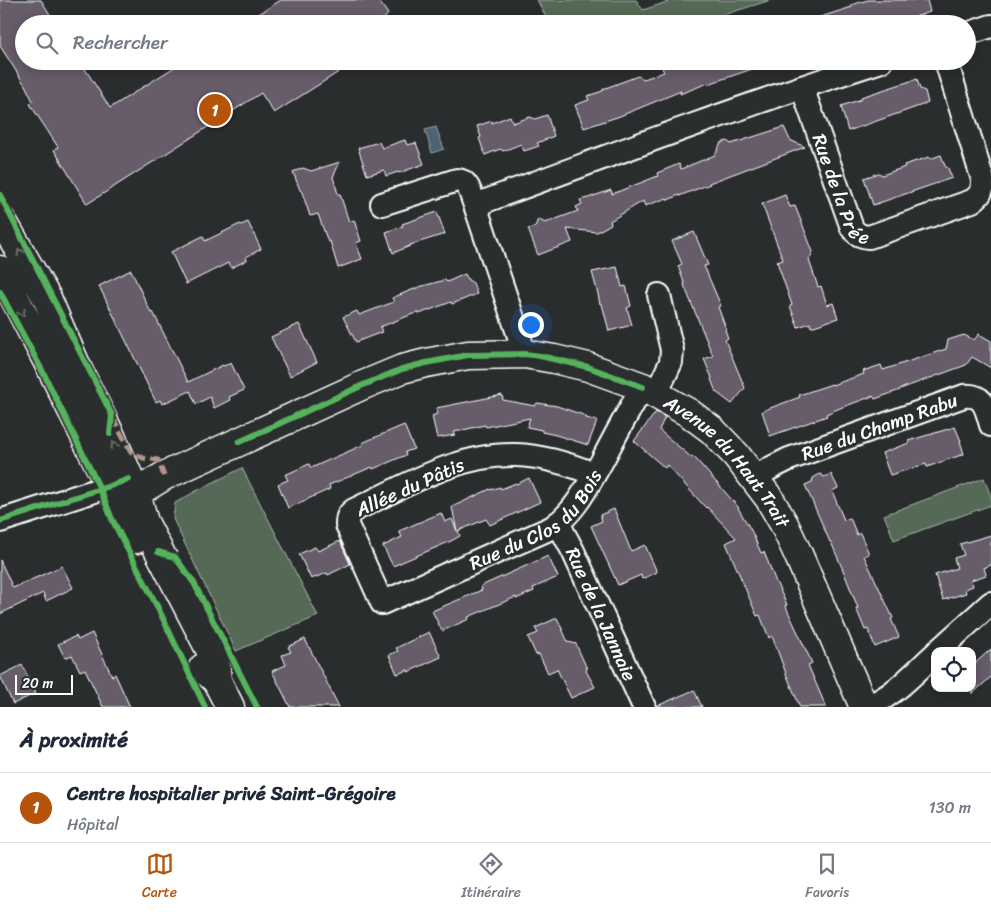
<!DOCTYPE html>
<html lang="fr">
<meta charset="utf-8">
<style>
body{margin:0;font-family:Sriracha,sans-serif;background:#f6f6f7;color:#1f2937}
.controls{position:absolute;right:15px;bottom:15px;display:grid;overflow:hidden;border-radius:10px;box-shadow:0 2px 12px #0003}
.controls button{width:45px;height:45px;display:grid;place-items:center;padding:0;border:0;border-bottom:1px solid #e0e1e3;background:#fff;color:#1f2937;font:25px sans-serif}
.scale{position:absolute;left:15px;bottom:12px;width:58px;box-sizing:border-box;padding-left:5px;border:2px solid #fff;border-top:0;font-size:14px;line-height:18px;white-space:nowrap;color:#fff;-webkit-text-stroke:4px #2a2d2e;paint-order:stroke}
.you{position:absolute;left:530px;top:324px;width:18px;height:18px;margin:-12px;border:4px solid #fff;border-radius:50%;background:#1a73e8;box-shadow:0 0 0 8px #1a73e833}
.badge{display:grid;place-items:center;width:32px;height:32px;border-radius:50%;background:#b45309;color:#fff;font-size:16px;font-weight:700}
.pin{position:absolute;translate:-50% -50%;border:2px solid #fff;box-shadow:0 1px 5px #0006}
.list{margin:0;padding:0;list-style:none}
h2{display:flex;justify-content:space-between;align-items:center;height:65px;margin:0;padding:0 20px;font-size:21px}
h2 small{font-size:16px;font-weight:400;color:#747a83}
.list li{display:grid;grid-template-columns:32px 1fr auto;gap:15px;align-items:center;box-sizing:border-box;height:70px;padding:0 20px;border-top:1px solid #e0e1e3}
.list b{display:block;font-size:19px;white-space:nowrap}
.list p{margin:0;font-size:16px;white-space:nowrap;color:#747a83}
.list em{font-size:16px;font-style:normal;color:#747a83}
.icon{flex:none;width:28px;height:28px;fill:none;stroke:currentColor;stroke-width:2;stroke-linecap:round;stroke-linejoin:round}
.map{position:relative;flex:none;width:991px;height:707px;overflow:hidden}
.search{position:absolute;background:#fff;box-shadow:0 2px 12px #0003;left:15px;right:15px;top:15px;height:55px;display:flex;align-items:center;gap:12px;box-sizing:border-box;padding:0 18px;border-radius:28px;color:#747a83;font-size:19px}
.sheet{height:135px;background:#fff}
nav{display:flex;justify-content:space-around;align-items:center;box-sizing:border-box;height:70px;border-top:1px solid #e0e1e3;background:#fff;font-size:14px;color:#747a83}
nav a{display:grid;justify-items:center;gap:2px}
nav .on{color:#b45309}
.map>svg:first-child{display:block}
</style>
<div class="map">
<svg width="991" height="707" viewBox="0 0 991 707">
<rect width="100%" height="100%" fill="#2a2d2e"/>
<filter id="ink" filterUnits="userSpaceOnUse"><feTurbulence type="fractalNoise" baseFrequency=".02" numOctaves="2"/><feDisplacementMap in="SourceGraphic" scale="10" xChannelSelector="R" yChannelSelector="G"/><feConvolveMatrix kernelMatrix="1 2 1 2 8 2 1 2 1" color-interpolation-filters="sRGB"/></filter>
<g filter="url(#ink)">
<!-- green -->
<path fill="#556b57" stroke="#aab5ab" d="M537 0H636L643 10 673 0H771L694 24H550Z
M242 468 318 616 236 651 173 519 175 503 198 490Z
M984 478 991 497V505L894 540 884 515Z"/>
<!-- water -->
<path fill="#4d6472" stroke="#94a2aa" d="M436 127 444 149 432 153 425 130Z"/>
<!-- building -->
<path fill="#665b6a" stroke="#fff" d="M0 0H41L56 24H24V61H80L110 108 184 61H356L274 113 261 93 87 204 54 150 58 147 30 104 33 101 25 85 0 46Z
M281 0H378L388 14 380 24H243Z
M868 0H927L930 12 892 24H811V20L852 7 851 5Z
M681 61H767V64L708 84V83L680 94 681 91 620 116 584 128 575 105 589 100 587 96 603 91V89L638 76 644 79 664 72 662 68Z
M917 79 920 89 925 91 928 103 848 131 841 106 862 99 861 97Z
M547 115 554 136 537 143 539 146 524 151 521 144 503 151 500 149 485 155 479 138 481 137 477 126 492 121V123L510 116 513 123 530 117 535 119Z
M784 127 790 140 805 147 709 183 710 184 679 196V195L668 200 667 198 645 206 643 201 610 221 611 224 597 232 567 229 572 242 538 255 528 229 535 227 538 219 545 223 578 211 576 207 582 204 580 200 588 198 611 190 612 194 658 176 657 173 679 164 681 169 715 155 721 143 727 141 731 144Z
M405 140 407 145 416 143 424 164 399 173 398 172 386 176 384 170 367 175 358 148 379 142 382 148Z
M941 155 945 166 948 168 952 178 873 205 864 178 879 173 882 175 905 167 904 165 929 157 930 159Z
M340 162 333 177 338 194H340L349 222 354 220 361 241 356 243 362 259 338 268 330 241 328 242 318 214 310 216 302 192 300 190 293 172 303 168 311 171Z
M785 195 790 207 795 206 803 226 813 252 809 260 818 287 821 286 827 305 833 303 838 318 811 327 810 323 798 327 790 306 792 305 777 262 783 260 762 204Z
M437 212 445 234 410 245V246L393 253 386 232 403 226 402 224Z
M248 222 261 249 246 257 247 260 231 268 228 263 186 284 171 252 203 236 205 241 240 224 241 225Z
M694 232 708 265 704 266 721 306 718 307 726 329 725 330 728 338 725 340 745 388 732 404 716 392 711 379 712 378 704 359 713 356 684 285H685L678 266 682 264 672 241Z
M617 267 622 287 626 286 631 306 627 308 632 325 609 331 602 304H600L598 294 592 272Z
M131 270 151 313 153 312 188 382 223 365 224 366 231 363 244 390 229 397 230 400 214 408 210 397 196 404 190 391 162 404 160 400 156 402 99 286Z
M465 274 468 280 473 283 477 294 452 304 451 302 419 314 418 312 380 327 382 332 356 342 343 317 357 311 359 315 394 302 392 298 419 287 445 280 447 282Z
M299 324 317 362 290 376 271 337Z
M979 334 991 341V368L972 357 966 365 900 389V390L875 399 873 396 840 408 826 414 827 416 770 436 762 411 800 397 799 395 832 384V385L864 374 863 371 881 365 883 370 946 349 948 340 964 335 974 340Z
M502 395 503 400 535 406 537 403 557 406 586 416V418L597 421 588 445 556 435 542 432V430L527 427 530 418 486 427 485 425 454 432 455 435 437 438 432 416 437 414 436 408Z
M656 412 665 417 659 430 692 458 694 457 739 508H738L752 532 761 553 764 552 776 582 787 605H785L812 663 808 665 826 707H800L787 676 772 636 769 638 760 615 757 616 726 543 736 538 707 507 706 508 667 465 665 468 634 441Z
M404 425 414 449 405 452 406 455 373 469 372 467 329 485 330 489 288 508 278 484 288 480 285 475 309 464 311 468 363 445 362 443Z
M955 427 961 441H960L964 454 927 467 926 464 890 475 882 453 909 443 908 441Z
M820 474 824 477 831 474 838 488 832 491 844 520 850 518 857 535 860 533 869 554 864 556 893 618 891 619 899 637 875 647 868 629 865 630 856 608H858L843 570 831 542H830L805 485 812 482 813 478Z
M529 478 540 502 490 525 486 519 458 531 460 536 451 541 393 566 383 546 402 537 399 531 441 513 445 522 452 519 457 531 452 507 490 489V490L500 487 501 489 516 483 517 484Z
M614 509 631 551 645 545 657 572 642 579 641 575 618 585 591 526 602 521 600 515Z
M991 535V565L984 568 986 575 971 580 973 586 965 589 966 593 943 600 935 575 957 568 954 558 964 555 960 544Z
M340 541 350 564 328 575 327 573 311 579 299 554 315 547 318 551Z
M548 556 558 577 533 588 534 591 516 599V597L468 617 469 619 442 631 432 611 482 590 481 586Z
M0 560 13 588 62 566 73 588 46 601 43 593 0 614Z
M557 618 568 642 576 644 587 669 586 671 595 687 571 698 557 669 548 673 539 654 536 655 528 637 538 633 535 628Z
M429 632 441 657 408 672V670L397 674 389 655 398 651 396 648Z
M92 633 112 676 115 674 130 707H103L85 669 80 671 72 655 65 658 58 644 76 636 78 640Z
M305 639 339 707H290L272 671 286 665 282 655 291 652 288 647Z
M991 649V677L972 694V666Z
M22 665 36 693 13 704 0 676Z
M694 690 702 707H657V706Z"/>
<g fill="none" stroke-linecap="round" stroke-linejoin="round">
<defs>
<g id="minor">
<path d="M967 34 991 26"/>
<path id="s1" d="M802 87 852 228C857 235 861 236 869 237L972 201C981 195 983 190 983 180L946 61"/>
<path d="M382 204 457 180C469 180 471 196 475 205L525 354"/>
<path d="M475 205C610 155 744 105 881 61"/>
<path d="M656 394 671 362 672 350 659 295"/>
<path id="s2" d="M594 474C569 464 544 456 516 455 459 453 405 486 354 510 348 514 347 518 347 525L382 603 551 528C575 513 588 485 602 461 615 436 628 411 643 387"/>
<path id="s3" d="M755 478 769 469 789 459 964 396C985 394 986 409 991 425"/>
<path d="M0 521 110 486 126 480"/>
<path id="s4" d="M558 523 573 551 644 707"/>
<path d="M938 651 991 603"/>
<path d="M866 707C893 697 914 673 935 654"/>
</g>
<g id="tertiary">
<path id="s5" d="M117 501 136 493 164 476 175 471 361 386 402 369 426 363 468 355 525 354 554 359 588 367 643 387 689 413 712 430 736 455 769 498 784 524 798 554 864 707"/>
</g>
<path id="secondary" d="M0 219 3 222 47 298 79 372 110 434 136 493 144 522 215 659 217 681
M0 270 52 370 136 539
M203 668 217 681 230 707"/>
</defs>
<!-- minor casing -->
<use href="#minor" stroke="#fff" stroke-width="26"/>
<!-- tertiary casing -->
<use href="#tertiary" stroke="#fff" stroke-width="31"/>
<!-- secondary casing -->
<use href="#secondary" stroke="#fff" stroke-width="31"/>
<!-- minor -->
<use href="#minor" stroke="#2a2d2e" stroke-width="22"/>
<!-- tertiary -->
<use href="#tertiary" stroke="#2a2d2e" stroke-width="28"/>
<!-- secondary -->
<use href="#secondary" stroke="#2a2d2e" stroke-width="28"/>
<!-- quiet -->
<path stroke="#b2968c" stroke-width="5" stroke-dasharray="10 5" stroke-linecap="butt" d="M113 418 130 451 143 458 158 460 164 476"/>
<defs>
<path id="cycleway" d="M0 195 112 415 110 434
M0 292 44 374 100 489 112 519 158 608 205 707
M239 442 361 386 402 369 426 363 468 355 525 354 540 356 588 367 643 387
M0 521 110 486 129 479
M158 552 175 557 194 583 257 707"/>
</defs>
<!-- cycleway casing -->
<use href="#cycleway" stroke="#2a2d2e" stroke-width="9"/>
<!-- cycleway -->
<use href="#cycleway" stroke="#56b35d" stroke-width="6"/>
</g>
<!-- one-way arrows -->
<defs><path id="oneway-chevron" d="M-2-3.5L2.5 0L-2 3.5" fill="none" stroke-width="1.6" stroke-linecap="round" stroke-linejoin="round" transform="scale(1.25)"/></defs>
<g stroke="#6a6c6d">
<use href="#oneway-chevron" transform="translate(20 252) rotate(-120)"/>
<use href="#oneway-chevron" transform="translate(22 313) rotate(62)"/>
<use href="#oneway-chevron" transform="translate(114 445) rotate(-114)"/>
</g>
</g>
<g text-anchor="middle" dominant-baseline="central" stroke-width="4" stroke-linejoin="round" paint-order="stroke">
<!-- street labels -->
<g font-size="19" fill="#fff" stroke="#2a2d2e">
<text stroke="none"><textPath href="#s1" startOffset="110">Rue de la Prée</textPath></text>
<text stroke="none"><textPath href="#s3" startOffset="135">Rue du Champ Rabu</textPath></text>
<text stroke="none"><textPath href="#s5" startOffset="676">Avenue du Haut Trait</textPath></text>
<text transform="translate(410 487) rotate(-24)">Allée du Pâtis</text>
<text stroke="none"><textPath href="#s2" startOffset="534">Rue du Clos du Bois</textPath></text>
<text stroke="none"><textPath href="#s4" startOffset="101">Rue de la Jannaie</textPath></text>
</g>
</g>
</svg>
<div class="controls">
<button><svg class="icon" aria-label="locate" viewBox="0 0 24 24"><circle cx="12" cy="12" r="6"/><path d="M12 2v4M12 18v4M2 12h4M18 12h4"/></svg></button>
</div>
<div class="scale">20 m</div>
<div class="you"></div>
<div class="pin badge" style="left:215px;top:110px">1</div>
<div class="search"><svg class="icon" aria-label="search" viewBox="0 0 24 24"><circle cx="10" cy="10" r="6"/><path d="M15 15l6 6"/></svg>Rechercher</div>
</div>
<section class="sheet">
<h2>À proximité<small></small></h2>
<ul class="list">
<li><span class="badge">1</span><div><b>Centre hospitalier privé Saint-Grégoire</b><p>Hôpital</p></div><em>130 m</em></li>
</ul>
</section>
<nav>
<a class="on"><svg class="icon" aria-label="map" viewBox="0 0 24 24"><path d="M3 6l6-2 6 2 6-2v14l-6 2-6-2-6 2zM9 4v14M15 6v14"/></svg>Carte</a>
<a><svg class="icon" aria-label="directions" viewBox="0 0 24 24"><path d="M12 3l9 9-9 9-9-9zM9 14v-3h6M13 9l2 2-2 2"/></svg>Itinéraire</a>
<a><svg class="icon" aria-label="saved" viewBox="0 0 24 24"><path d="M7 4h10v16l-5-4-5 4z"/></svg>Favoris</a>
</nav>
